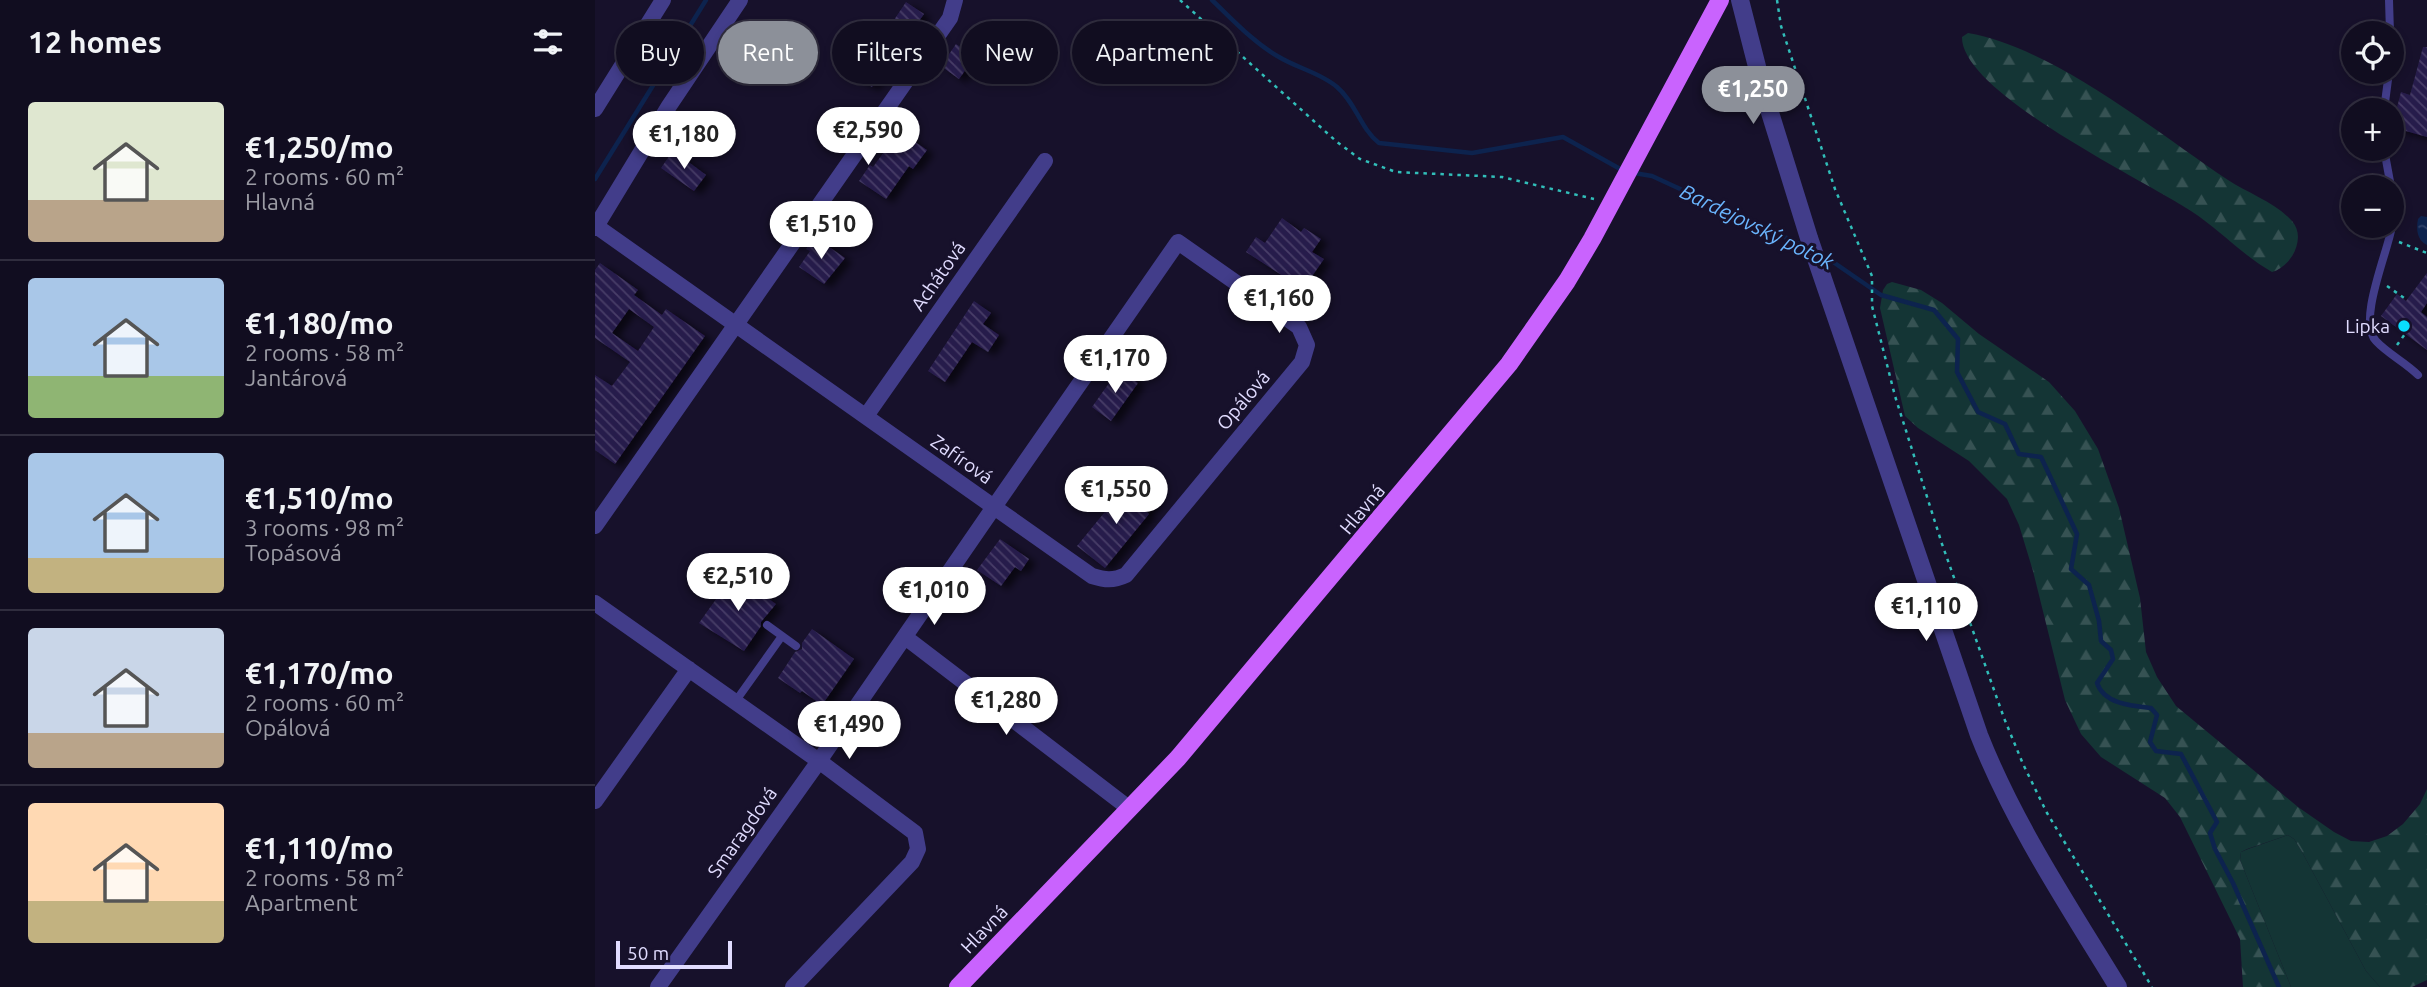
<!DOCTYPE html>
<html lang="en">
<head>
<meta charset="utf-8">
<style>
	:root { --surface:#110d20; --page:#1a1629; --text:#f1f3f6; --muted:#9c9ca5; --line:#302d3e; --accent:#8c9099 }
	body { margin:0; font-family:Ubuntu,sans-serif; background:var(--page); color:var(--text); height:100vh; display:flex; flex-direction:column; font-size:26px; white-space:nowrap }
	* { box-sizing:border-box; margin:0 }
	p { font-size:23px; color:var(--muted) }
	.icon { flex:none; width:38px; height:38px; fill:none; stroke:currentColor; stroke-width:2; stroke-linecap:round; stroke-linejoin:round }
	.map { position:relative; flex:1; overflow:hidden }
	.panel { display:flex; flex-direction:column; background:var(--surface); width:595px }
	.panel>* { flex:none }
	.top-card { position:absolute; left:21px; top:21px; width:665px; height:63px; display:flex; gap:14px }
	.controls { position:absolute; left:1746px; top:21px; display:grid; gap:14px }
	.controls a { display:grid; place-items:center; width:63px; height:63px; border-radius:50%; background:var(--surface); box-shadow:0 4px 10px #0003,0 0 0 2px var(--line); font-size:35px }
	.scale { position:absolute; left:21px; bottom:18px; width:116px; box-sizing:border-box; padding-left:7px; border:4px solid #e1dcff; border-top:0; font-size:19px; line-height:24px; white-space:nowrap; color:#e1dcff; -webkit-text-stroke:5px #17112b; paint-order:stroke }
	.price { position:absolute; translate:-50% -60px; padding:0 16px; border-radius:24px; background:#fff; color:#222; font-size:23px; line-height:46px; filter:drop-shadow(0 2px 4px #0008) }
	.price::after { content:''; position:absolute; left:50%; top:42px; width:21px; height:16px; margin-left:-10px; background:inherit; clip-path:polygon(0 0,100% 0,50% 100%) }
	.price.current { background:var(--accent); color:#fff }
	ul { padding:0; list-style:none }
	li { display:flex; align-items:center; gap:21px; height:175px; padding:0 28px }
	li+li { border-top:2px solid var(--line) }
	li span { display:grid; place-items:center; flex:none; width:196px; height:140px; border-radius:7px; color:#555 }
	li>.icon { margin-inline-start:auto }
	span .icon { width:84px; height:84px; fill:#fffc; stroke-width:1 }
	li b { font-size:30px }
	h2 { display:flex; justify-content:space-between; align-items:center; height:84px; padding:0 28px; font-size:30px }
	.tag { padding:0 24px; border-radius:32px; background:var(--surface); box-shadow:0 4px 10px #0003,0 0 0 2px var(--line); font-size:24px; line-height:63px }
	.tag.current { background:var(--accent); color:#fff }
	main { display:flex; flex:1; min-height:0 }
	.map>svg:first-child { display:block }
	.grass { fill:#143535 }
	.forest { fill:url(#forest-firs) }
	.water { fill:url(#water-ripples) }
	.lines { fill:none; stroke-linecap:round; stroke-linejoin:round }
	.stream { stroke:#0d234e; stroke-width:4.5 }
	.building { fill:url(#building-back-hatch); fill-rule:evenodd; filter:url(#shadow) }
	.path { stroke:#31beb9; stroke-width:2.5; stroke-dasharray:3.5 5; stroke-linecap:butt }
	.service { stroke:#423d8a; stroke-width:8 }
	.minor { stroke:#423d8a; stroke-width:16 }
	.tertiary { stroke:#423d8a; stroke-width:18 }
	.primary { stroke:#c963fe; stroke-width:18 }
	.poi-dot { fill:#09defe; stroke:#17112b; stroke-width:2.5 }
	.labels { text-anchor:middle; stroke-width:6; stroke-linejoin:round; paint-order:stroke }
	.street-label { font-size:19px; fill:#e1dcff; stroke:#17112b }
	.poi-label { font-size:19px; fill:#e1dcff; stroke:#17112b; text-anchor:end }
	.water-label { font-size:21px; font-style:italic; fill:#6ab5fe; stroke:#17112b }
</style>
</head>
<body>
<main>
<section class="panel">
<h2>12 homes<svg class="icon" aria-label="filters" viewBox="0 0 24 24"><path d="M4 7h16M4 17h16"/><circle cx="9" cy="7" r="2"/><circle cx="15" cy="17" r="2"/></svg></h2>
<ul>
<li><span style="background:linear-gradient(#dfe7d0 70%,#b9a48a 0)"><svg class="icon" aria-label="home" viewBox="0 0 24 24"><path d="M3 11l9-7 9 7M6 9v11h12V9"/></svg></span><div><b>€1,250/mo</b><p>2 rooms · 60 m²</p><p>Hlavná</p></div></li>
<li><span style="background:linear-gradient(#a9c7e8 70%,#8fb573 0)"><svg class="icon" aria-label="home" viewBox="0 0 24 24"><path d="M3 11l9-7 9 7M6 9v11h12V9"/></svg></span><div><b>€1,180/mo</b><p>2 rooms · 58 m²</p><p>Jantárová</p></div></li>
<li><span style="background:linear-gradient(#a9c7e8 75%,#c2b280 0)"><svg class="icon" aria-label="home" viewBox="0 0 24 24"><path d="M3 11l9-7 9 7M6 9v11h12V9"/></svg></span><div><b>€1,510/mo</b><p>3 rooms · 98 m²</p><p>Topásová</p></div></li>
<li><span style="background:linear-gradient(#c9d6e8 75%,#b9a48a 0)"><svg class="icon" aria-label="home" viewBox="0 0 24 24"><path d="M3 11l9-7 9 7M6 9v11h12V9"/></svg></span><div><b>€1,170/mo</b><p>2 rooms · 60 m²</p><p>Opálová</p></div></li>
<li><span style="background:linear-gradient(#ffd9b3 70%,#c2b280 0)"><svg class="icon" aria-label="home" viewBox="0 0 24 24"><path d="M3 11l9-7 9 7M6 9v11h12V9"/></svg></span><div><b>€1,110/mo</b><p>2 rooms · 58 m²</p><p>Apartment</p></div></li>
</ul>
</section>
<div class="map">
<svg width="1832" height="987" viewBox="0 0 1832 987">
	<defs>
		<pattern id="forest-firs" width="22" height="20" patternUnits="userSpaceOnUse" patternTransform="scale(1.75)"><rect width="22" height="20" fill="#143535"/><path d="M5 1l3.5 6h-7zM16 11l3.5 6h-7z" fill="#365253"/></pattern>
		<pattern id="water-ripples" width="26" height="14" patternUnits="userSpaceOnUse" patternTransform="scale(1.75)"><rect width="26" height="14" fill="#0d234e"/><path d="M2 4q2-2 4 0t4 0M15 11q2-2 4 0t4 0" fill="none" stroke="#304269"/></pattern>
		<pattern id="building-back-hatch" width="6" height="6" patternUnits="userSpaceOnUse" patternTransform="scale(1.75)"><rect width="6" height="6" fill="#281d4c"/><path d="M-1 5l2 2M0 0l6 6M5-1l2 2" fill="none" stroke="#473d67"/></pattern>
		<filter id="shadow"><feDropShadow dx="7" dy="4" stdDeviation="3.5" flood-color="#0009"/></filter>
	</defs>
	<rect width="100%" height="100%" fill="#17112b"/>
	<!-- grass -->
	<path class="grass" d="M 1693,835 L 1699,839 L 1706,850 L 1771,971 L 1785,987 L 1696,987 L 1645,860 L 1646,852 L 1653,849 Z"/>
	<!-- forest -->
	<path class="forest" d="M 1373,33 C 1459,48 1561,132 1633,180 C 1653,193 1681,203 1697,221 C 1712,238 1696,267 1677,272 C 1647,255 1624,229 1596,211 C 1551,181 1366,93 1367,37 Z
		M 1297,282 L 1326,290 L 1347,303 L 1384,334 L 1454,382 L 1480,411 L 1503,449 L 1524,508 L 1545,598 L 1551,652 L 1562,677 L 1581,706 L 1703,807 L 1739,832 L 1756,841 L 1774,842 L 1792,836 L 1808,824 L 1825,804 L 1832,789 L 1832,980 L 1817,987 L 1785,987 L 1771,971 L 1706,850 L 1699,839 L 1693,835 L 1652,849 L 1646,852 L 1645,860 L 1696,987 L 1648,987 L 1645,939 L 1585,817 L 1570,798 L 1506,757 L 1486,734 L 1470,700 L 1438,571 L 1424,525 L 1412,499 L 1374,461 L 1323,428 L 1310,416 L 1285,308 L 1288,290 L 1292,284 Z"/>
	<!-- water -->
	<path class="water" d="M 1826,216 L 1832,217 L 1832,245 C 1822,240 1821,230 1823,219 Z"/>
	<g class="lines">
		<!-- stream -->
		<path class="stream" d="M 617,0 C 638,20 659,43 684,57 C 702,68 726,73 742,87 C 761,103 765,128 784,143 L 877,153 L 968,137 L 1027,170
			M 1039,173 L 1057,176 L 1211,247
			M 0,179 L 111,0
			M 1225,253 L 1286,295 L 1339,310 L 1363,339 L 1362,372 L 1383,412 L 1410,424 L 1424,454 L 1446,457 L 1482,534 L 1476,569 L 1494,585 L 1504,621 L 1506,641 L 1516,650 L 1518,659 L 1502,683 C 1509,704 1537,706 1556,708 L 1562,715 L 1555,742 L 1561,751 L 1586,754 L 1622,822 L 1615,833 L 1620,849 L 1638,883 L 1684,987"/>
	</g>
	<!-- building -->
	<path class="building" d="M 311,2 L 329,14 L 310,41 L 293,29 Z
		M 361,44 L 377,55 L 371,64 L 374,65 L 364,79 L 346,66 Z
		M 1828,47 L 1832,47 L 1832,137 L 1797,127 L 1806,92 L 1815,95 Z
		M 256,50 L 288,71 L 277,87 L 246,66 Z
		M 304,131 L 332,150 L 318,169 L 314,166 L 291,199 L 264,181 L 275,165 L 278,167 Z
		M 77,152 L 86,158 L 87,157 L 111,175 L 99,191 L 66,168 Z
		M 687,218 L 706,232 L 709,228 L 726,239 L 717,252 L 729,259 L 708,289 L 651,252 L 661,237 L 670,243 Z
		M 220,237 L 250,258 L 229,284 L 204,267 L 215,251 L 211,249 Z
		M 5,263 L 43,290 L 39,295 L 67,315 L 71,309 L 110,336 L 20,464 L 0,450 L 0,375 L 17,386 L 35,362 L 0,338 L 0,270 ZM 34,309 L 59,327 L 43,351 L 17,333 Z
		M 1832,273 L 1832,303 L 1826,312 L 1832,317 L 1832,350 L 1786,316 L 1802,294 L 1811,301 Z
		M 379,301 L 396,313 L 388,324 L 404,335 L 393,352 L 377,342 L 350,382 L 333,371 Z
		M 524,369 L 543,383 L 516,421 L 497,407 Z
		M 531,486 L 546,498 L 550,492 L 560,500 L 551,511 L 554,514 L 510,568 L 482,546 Z
		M 405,539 L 434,559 L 426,571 L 420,567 L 406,586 L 382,570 Z
		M 139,574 L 181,604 L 166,622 L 166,626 L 149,651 L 104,623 Z
		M 217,629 L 259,659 L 227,705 L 207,691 L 205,693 L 183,678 L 200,652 L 207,649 L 207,643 Z"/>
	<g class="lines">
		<!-- path -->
		<path class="path" d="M 585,0 L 742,142 L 765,159 L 801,172 L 907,177 L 999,199
			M 1182,0 L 1186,26 L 1240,189 L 1277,276 L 1277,306 L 1300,396 L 1347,544 L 1409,718 L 1428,764 L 1452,813 L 1557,987
			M 1804,242 L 1832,253
			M 1792,286 L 1812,300
			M 1802,345 L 1810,334"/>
		<!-- service -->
		<path class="service" d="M 1794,0 L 1795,33
			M 1789,110 L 1794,72
			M 1789,149 L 1796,187
			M 1797,200 L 1797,220
			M 1797,226 C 1793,252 1762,321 1781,341 C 1793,354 1810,362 1823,375
			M 172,625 L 201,646
			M 140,702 L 187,636"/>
		<!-- minor -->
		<path class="minor" d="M 0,109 L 68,0
			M 0,228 L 74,106 L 145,0
			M 583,242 L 704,327 L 712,345 L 707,362 L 531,575 C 518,581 510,580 497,576 L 399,507 Z
			M 271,416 L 450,161
			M 0,526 L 355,18 L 360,0
			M 0,603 L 224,761 L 399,507 L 1,226
			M 310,637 L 535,809
			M 0,801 L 94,669
			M 63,987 L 224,761 L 320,833 L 323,849 L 317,862 L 198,987"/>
		<!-- tertiary -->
		<path class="tertiary" d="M 1145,0 L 1168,90 L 1214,238 L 1384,735 C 1419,824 1473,905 1523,987"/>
		<!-- primary -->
		<path class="primary" d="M 363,987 L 583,758 L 914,364 L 972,281 L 997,239 L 1125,0"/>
	</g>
	<!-- markers -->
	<circle class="poi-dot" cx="1809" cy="326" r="7"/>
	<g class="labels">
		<!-- street labels -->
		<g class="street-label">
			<text transform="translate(343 276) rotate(-55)" y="7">Achátová</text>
			<text transform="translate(648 400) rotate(-50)" y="7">Opálová</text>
			<text transform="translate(367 459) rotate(35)" y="7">Zafírová</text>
			<text transform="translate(767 509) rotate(-50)" y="7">Hlavná</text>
			<text transform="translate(147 832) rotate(-55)" y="7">Smaragdová</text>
			<text transform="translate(389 929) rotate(-46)" y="7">Hlavná</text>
		</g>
		<!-- poi labels -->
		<g class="poi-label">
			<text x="1795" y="333">Lipka</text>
		</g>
		<!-- water labels -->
		<g class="water-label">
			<text transform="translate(1162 227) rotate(26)" y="7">Bardejovský potok</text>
		</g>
	</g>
</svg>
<div class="controls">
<a><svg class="icon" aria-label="locate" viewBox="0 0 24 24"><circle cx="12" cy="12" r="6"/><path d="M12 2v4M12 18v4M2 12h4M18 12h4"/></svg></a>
<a>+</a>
<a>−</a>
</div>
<div class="scale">50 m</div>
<b class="price current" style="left:1158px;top:126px">€1,250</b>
<b class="price" style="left:273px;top:167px">€2,590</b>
<b class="price" style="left:89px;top:171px">€1,180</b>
<b class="price" style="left:226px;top:261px">€1,510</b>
<b class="price" style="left:684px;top:335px">€1,160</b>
<b class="price" style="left:520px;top:395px">€1,170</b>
<b class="price" style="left:521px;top:526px">€1,550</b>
<b class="price" style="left:143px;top:613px">€2,510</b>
<b class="price" style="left:339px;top:627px">€1,010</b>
<b class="price" style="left:1331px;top:643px">€1,110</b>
<b class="price" style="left:411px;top:737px">€1,280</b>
<b class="price" style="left:254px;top:761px">€1,490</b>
<div class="top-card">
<a class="tag">Buy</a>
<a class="tag current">Rent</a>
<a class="tag">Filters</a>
<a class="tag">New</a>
<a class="tag">Apartment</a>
</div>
</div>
</main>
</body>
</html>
